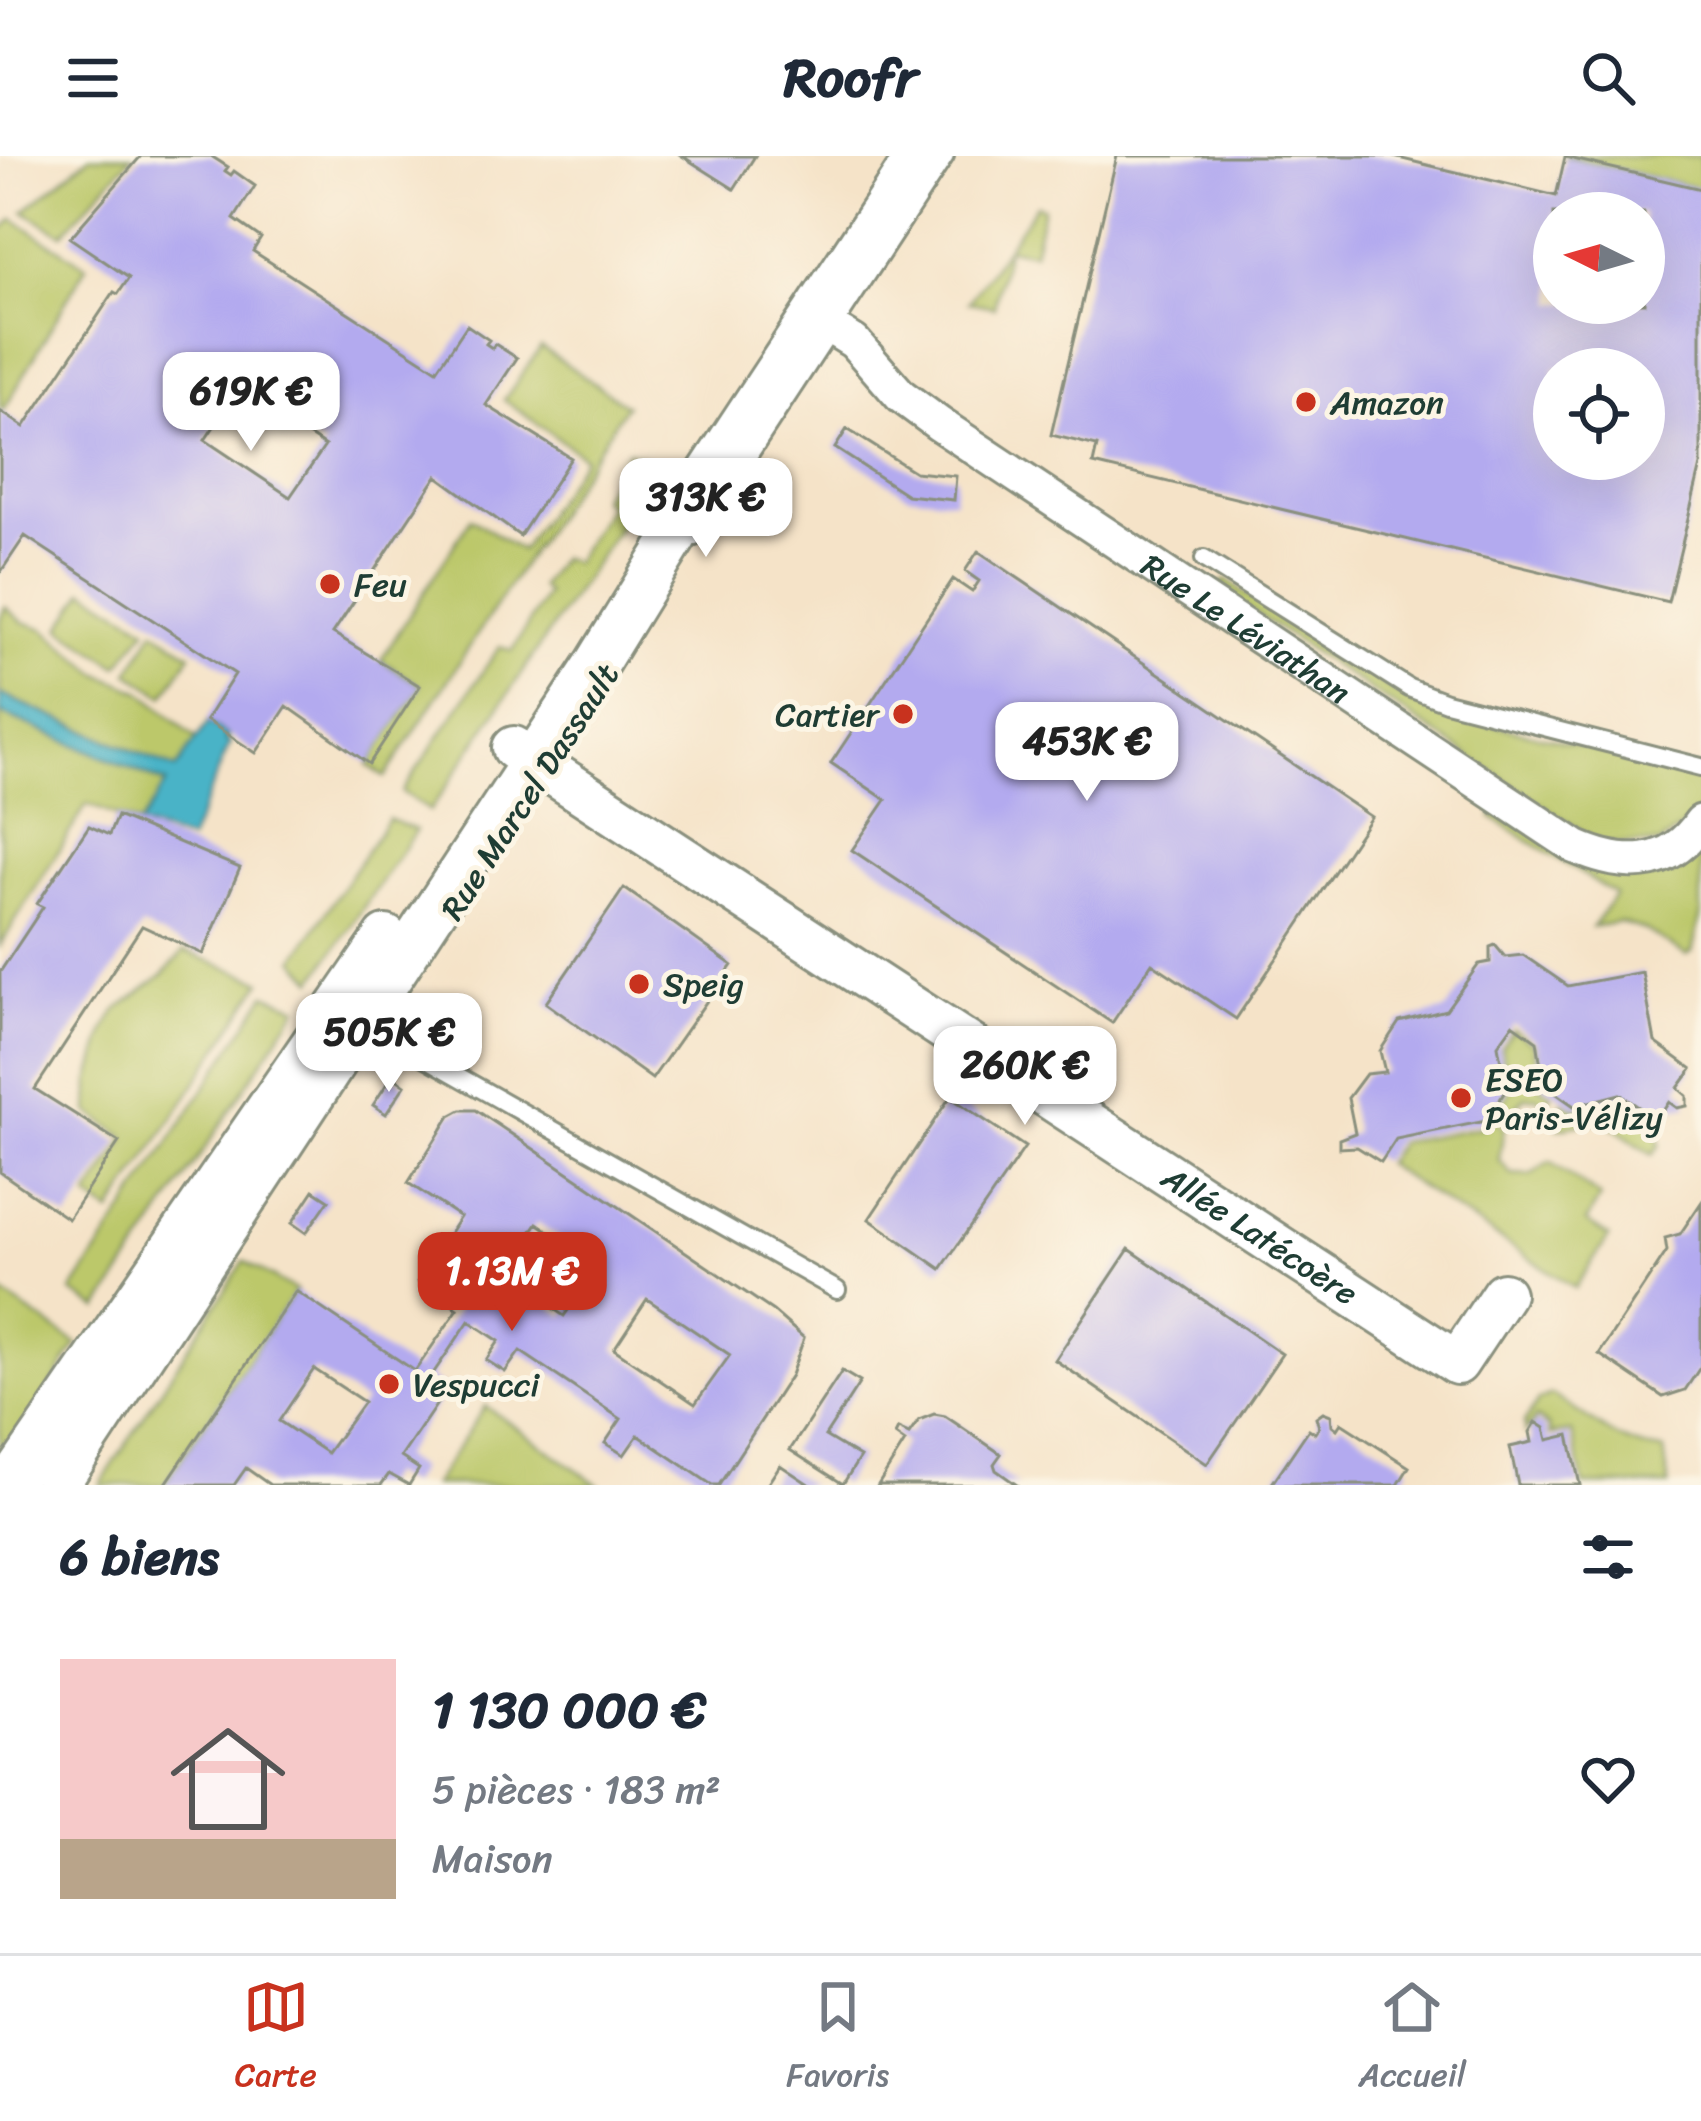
<!DOCTYPE html>
<html lang="fr">
<head>
<meta charset="utf-8">
<style>
	:root { --surface:#fff; --page:#f6f6f7; --text:#1f2937; --muted:#747a83; --line:#e0e1e3; --accent:#c8321e }
	body { margin:0; font-family:Sriracha,sans-serif; background:var(--page); color:var(--text); height:100vh; display:flex; flex-direction:column; font-size:45px; white-space:nowrap }
	* { box-sizing:border-box; margin:0 }
	p { font-size:39px; color:var(--muted) }
	.icon { flex:none; width:66px; height:66px; fill:none; stroke:currentColor; stroke-width:2; stroke-linecap:round; stroke-linejoin:round }
	.map { position:relative; height:1329px; overflow:hidden }
	.panel { display:flex; flex-direction:column; background:var(--surface); flex:1 }
	.panel>* { flex:none }
	.needle { width:78px; rotate:275deg }
	.controls { position:absolute; left:1533px; top:36px; display:grid; gap:24px }
	.controls a { display:grid; place-items:center; width:132px; height:132px; border-radius:50%; background:var(--surface); box-shadow:0 12px 48px #0002; font-size:60px }
	.price { position:absolute; translate:-50% -102px; padding:0 27px; border-radius:24px; background:#fff; color:#222; font-size:39px; line-height:78px; filter:drop-shadow(0 3px 6px #0008) }
	.price::after { content:''; position:absolute; left:50%; top:72px; width:36px; height:27px; margin-left:-18px; background:inherit; clip-path:polygon(0 0,100% 0,50% 100%) }
	.price.current { background:var(--accent); color:#fff }
	ul { padding:0; list-style:none }
	li { display:flex; align-items:center; gap:36px; height:300px; padding:0 60px }
	li+li { border-top:3px solid var(--line) }
	li span { display:grid; place-items:center; flex:none; width:336px; height:240px; border-radius:0px; color:#555 }
	li>.icon { margin-inline-start:auto }
	span .icon { width:144px; height:144px; fill:#fffc; stroke-width:1 }
	li b { font-size:51px }
	h2 { display:flex; justify-content:space-between; align-items:center; height:144px; padding:0 60px; font-size:51px }
	header { display:flex; justify-content:space-between; align-items:center; height:156px; padding:0 60px; background:var(--surface); font-size:54px; font-weight:800 }
	.menu { display:flex; justify-content:space-around; align-items:center; height:168px; border-top:3px solid var(--line); background:var(--surface); font-size:33px; color:var(--muted) }
	.menu a { display:grid; justify-items:center; gap:6px }
	.menu .current { color:var(--accent) }
	.map>svg:first-child { display:block }
	.green { fill:#bcc86a; stroke:#6e824f; stroke-width:3 }
	.water { fill:#49b3c7; stroke:#34787e; stroke-width:3 }
	.building { fill:#b3aaef; fill-rule:evenodd }
	.lines { fill:none; stroke-linecap:round; stroke-linejoin:round }
	.service-casing { stroke:#8a907e; stroke-width:22 }
	.minor-casing { stroke:#8a907e; stroke-width:39 }
	.tertiary-casing { stroke:#8a907e; stroke-width:48 }
	.service { stroke:#fff; stroke-width:16 }
	.minor { stroke:#fff; stroke-width:33 }
	.tertiary { stroke:#fff; stroke-width:42 }
	.poi-dot { fill:#c8321e; stroke:#fcf5e5; stroke-width:4.5 }
	.labels { text-anchor:middle; stroke-width:10; stroke-linejoin:round; paint-order:stroke }
	.poi-label { font-size:33px; fill:#1f3d34; stroke:#fcf5e5; text-anchor:start }
	.street-label { font-size:33px; fill:#1f3d34; stroke:#fcf5e5 }
</style>
</head>
<body>
<header><svg class="icon" aria-label="menu" viewBox="0 0 24 24"><path d="M4 6h16M4 12h16M4 18h16"/></svg>Roofr<svg class="icon" aria-label="search" viewBox="0 0 24 24"><circle cx="10" cy="10" r="6"/><path d="M15 15l6 6"/></svg></header>
<div class="map">
<svg width="1701" height="1329" viewBox="0 0 1701 1329">
	<rect width="100%" height="100%" fill="#fcf5e5"/>
	<filter id="ink" filterUnits="userSpaceOnUse"><feTurbulence type="fractalNoise" baseFrequency=".00833" numOctaves="2"/><feDisplacementMap in="SourceGraphic" scale="24" xChannelSelector="R" yChannelSelector="G"/><feConvolveMatrix kernelMatrix="1 2 1 2 8 2 1 2 1" color-interpolation-filters="sRGB"/></filter>
	<filter id="wash" filterUnits="userSpaceOnUse"><feTurbulence type="fractalNoise" baseFrequency=".004" numOctaves="4" result="noise"/><feDisplacementMap in="SourceGraphic" scale="48" xChannelSelector="R" yChannelSelector="G"/><feGaussianBlur stdDeviation="2.7" result="paint"/><feColorMatrix in="noise" values="0 0 0 0 0 0 0 0 0 0 0 0 0 0 0 0 0 1.4 0 .05"/><feComposite in="paint" operator="in"/></filter>
	<g filter="url(#wash)">
		<rect width="100%" height="100%" fill="#f5e3c8"/>
		<!-- green -->
		<path class="green" d="M 90,0 L 132,0 L 62,78 L 24,55 Z
			M 1701,0 L 1701,33 L 1565,1 L 1566,0 Z
			M 1036,49 L 1043,52 L 1033,97 L 1007,92 L 994,151 L 969,146 Z
			M 13,63 L 86,110 L 4,254 L 0,252 L 0,76 Z
			M 541,191 L 626,249 L 385,621 L 368,609 L 420,530 L 381,504 L 471,362 L 521,395 L 584,301 L 504,244 Z
			M 628,295 L 660,309 L 430,655 L 402,636 L 500,490 L 512,495 L 547,437 L 540,431 L 561,401 L 573,407 L 609,349 L 601,342 Z
			M 1226,424 L 1407,544 L 1428,553 L 1701,619 L 1701,658 L 1659,688 L 1601,688 L 1216,431 Z
			M 85,434 L 147,472 L 118,510 L 61,472 Z
			M 5,451 L 23,466 L 45,473 L 97,517 L 142,536 L 197,583 L 177,613 L 0,538 L 0,464 Z
			M 154,474 L 191,498 L 164,540 L 129,517 Z
			M 0,557 L 167,628 L 140,669 L 87,648 L 0,790 Z
			M 1497,654 C 1554,685 1648,764 1701,689 L 1701,757 L 1692,796 L 1686,799 L 1645,774 L 1619,766 L 1592,771 L 1615,739 L 1492,661 Z
			M 388,663 L 416,674 L 314,824 L 295,803 Z
			M 184,795 L 262,825 L 111,1057 L 88,1042 L 126,982 L 89,956 L 90,926 L 105,874 L 117,854 L 164,818 Z
			M 266,838 L 298,851 L 99,1153 L 72,1136 Z
			M 1513,874 L 1534,888 L 1541,931 L 1552,939 L 1546,947 L 1536,941 L 1525,941 L 1513,954 L 1503,947 L 1510,933 L 1501,891 Z
			M 1619,942 L 1655,967 L 1660,989 L 1652,999 L 1603,964 L 1558,972 L 1562,946 L 1575,953 Z
			M 1493,963 L 1504,971 L 1499,1004 L 1511,1018 L 1530,1019 L 1550,1006 L 1600,1041 L 1586,1066 L 1609,1081 L 1575,1132 L 1385,1008 L 1398,986 L 1487,970 Z
			M 244,1105 L 296,1135 L 165,1329 L 100,1329 Z
			M 0,1136 L 77,1188 L 0,1314 Z
			M 1552,1239 C 1589,1261 1618,1292 1664,1294 L 1669,1329 L 1584,1329 L 1572,1276 L 1550,1279 L 1549,1271 L 1536,1262 L 1525,1277 L 1524,1267 L 1539,1244 Z
			M 485,1250 L 599,1329 L 433,1329 Z"/>
		<!-- water -->
		<path class="water" d="M 0,538 L 176,613 L 208,566 L 228,580 L 225,584 L 230,587 L 189,685 L 140,669 L 166,627 L 0,557 Z"/>
		<g id="blocks">
			<!-- building -->
			<path class="building" d="M 141,0 L 211,0 L 228,11 L 225,15 L 231,19 L 234,15 L 255,30 L 234,63 L 261,82 L 253,95 L 437,214 L 467,169 L 489,184 L 486,188 L 492,192 L 495,188 L 517,202 L 486,249 L 571,302 L 520,380 L 437,320 L 333,477 L 420,530 L 369,608 L 287,550 L 256,597 L 206,564 L 235,518 L 25,380 L 0,417 L 0,255 L 24,271 L 114,136 L 118,138 L 129,122 L 70,82 ZM 239,233 L 325,290 L 290,341 L 205,284 Z
				M 682,0 L 755,0 L 734,33 Z
				M 1117,0 L 1390,0 L 1556,40 L 1565,1 L 1701,33 L 1701,309 L 1668,446 L 1093,308 L 1097,290 L 1051,279 ZM 1554,57 L 1644,57 L 1644,147 L 1554,147 ZM 1554,213 L 1644,213 L 1644,303 L 1554,303 Z
				M 847,273 L 915,316 L 956,320 L 954,344 L 907,339 L 835,292 Z
				M 978,395 L 1371,661 L 1236,863 L 1152,807 L 1112,867 L 852,694 L 886,644 L 831,607 L 953,423 L 972,436 L 979,425 L 965,415 Z
				M 117,660 L 240,712 L 203,798 L 142,770 L 35,933 L 119,986 L 68,1063 L 0,1016 L 0,816 L 43,751 L 37,748 L 89,670 L 109,679 Z
				M 624,732 L 732,809 L 652,923 L 546,847 Z
				M 1495,789 L 1505,801 L 1523,799 L 1568,830 L 1642,816 L 1655,886 L 1692,913 L 1678,932 L 1687,940 L 1687,950 L 1677,952 L 1669,946 L 1657,964 L 1620,938 L 1574,950 L 1544,929 L 1537,885 L 1513,868 L 1498,889 L 1506,934 L 1486,965 L 1396,983 L 1381,1006 L 1357,991 L 1339,992 L 1339,983 L 1355,977 L 1348,942 L 1366,918 L 1385,916 L 1380,895 L 1399,866 L 1446,854 L 1479,808 L 1490,806 L 1490,791 Z
				M 392,920 L 405,929 L 386,958 L 373,949 Z
				M 950,941 L 1025,991 L 941,1113 L 869,1063 Z
				M 461,954 L 476,954 L 773,1155 L 804,1182 L 791,1219 L 719,1329 L 712,1329 L 638,1279 L 624,1299 L 605,1287 L 621,1263 L 520,1195 L 505,1216 L 486,1204 L 499,1185 L 469,1165 L 430,1222 L 447,1233 L 401,1301 L 419,1313 L 409,1329 L 389,1318 L 381,1329 L 270,1329 L 246,1312 L 234,1329 L 165,1329 L 296,1135 L 415,1215 L 458,1153 L 418,1126 L 460,1061 L 408,1027 L 450,960 ZM 537,1067 L 599,1109 L 564,1160 L 503,1118 ZM 647,1143 L 730,1199 L 695,1248 L 614,1193 ZM 314,1213 L 364,1246 L 327,1297 L 279,1265 Z
				M 314,1034 L 329,1044 L 306,1077 L 292,1067 Z
				M 1701,1047 L 1701,1210 L 1685,1234 L 1663,1241 L 1599,1198 L 1667,1095 L 1665,1082 L 1680,1078 Z
				M 1129,1093 L 1282,1198 L 1207,1308 L 1055,1204 Z
				M 842,1215 L 860,1226 L 825,1280 L 860,1301 L 843,1328 L 790,1294 Z
				M 1323,1256 L 1331,1259 L 1332,1269 L 1337,1273 L 1341,1267 L 1409,1311 L 1398,1329 L 1271,1329 L 1309,1273 L 1315,1277 L 1319,1271 L 1316,1261 Z
				M 934,1258 L 945,1260 L 1001,1298 L 994,1308 L 996,1314 L 1017,1329 L 878,1329 L 905,1286 L 895,1279 L 898,1273 L 909,1278 L 919,1264 Z
				M 1536,1266 L 1545,1272 L 1548,1284 L 1569,1279 L 1580,1329 L 1518,1329 L 1510,1291 L 1532,1286 L 1530,1276 Z
				M 780,1309 L 810,1329 L 767,1329 Z"/>
		</g>
	</g>
	<g filter="url(#ink)">
		<use href="#blocks" fill-opacity="0" stroke="#8a907e" stroke-width="3"/>
		<g class="lines">
			<!-- service casing -->
			<g class="service-casing">
				<path id="service" d="M 695,381 L 945,0
					M 1204,403 L 1409,532 L 1446,546 L 1701,611
					M 373,872 L 837,1134"/>
			</g>
			<!-- minor casing -->
			<g class="minor-casing">
				<g id="minor">
					<path id="s1" d="M 812,160 L 854,186 L 901,240 L 939,268 L 1576,691 C 1624,712 1669,713 1701,666"/>
				</g>
			</g>
			<!-- tertiary casing -->
			<g class="tertiary-casing">
				<g id="tertiary">
					<path id="s2" d="M 514,592 L 1457,1207 L 1503,1138"/>
					<path d="M 9,1329 L 386,781"/>
					<path d="M 57,1329 L 596,509 L 676,379 L 695,338 L 918,0"/>
				</g>
			</g>
			<!-- service -->
			<use href="#service" class="service"/>
			<!-- minor -->
			<use href="#minor" class="minor"/>
			<!-- tertiary -->
			<use href="#tertiary" class="tertiary"/>
		</g>
	</g>
	<!-- markers -->
	<g class="poi-dot">
		<circle cx="1306" cy="246" r="12"/>
		<circle cx="330" cy="428" r="12"/>
		<circle cx="903" cy="558" r="12"/>
		<circle cx="639" cy="828" r="12"/>
		<circle cx="1461" cy="942" r="12"/>
		<circle cx="389" cy="1228" r="12"/>
	</g>
	<g class="labels">
		<!-- poi labels -->
		<g class="poi-label">
			<text x="1330" y="258">Amazon</text>
			<text x="354" y="440">Feu</text>
			<text x="879" y="570" text-anchor="end">Cartier</text>
			<text x="663" y="840">Speig</text>
			<text x="1485" y="935">ESEO<tspan x="1485" dy="38">Paris-Vélizy</tspan></text>
			<text x="413" y="1240">Vespucci</text>
		</g>
		<!-- street labels -->
		<g class="street-label">
			<text dy="12" stroke="none"><textPath href="#s1" startOffset="537">Rue Le Léviathan</textPath></text>
			<text transform="translate(529 635) rotate(-57)" y="12">Rue Marcel Dassault</text>
			<text dy="12" stroke="none"><textPath href="#s2" startOffset="891">Allée Latécoère</textPath></text>
		</g>
	</g>
</svg>
<div class="controls">
<a><svg class="needle" viewBox="-14 -14 28 28"><path d="M0-13l5 13h-10z" fill="#e53935"/><path d="M0 13l5-13h-10z" fill="#747a83"/></svg></a>
<a><svg class="icon" aria-label="locate" viewBox="0 0 24 24"><circle cx="12" cy="12" r="6"/><path d="M12 2v4M12 18v4M2 12h4M18 12h4"/></svg></a>
</div>
<b class="price" style="left:251px;top:298px">619K €</b>
<b class="price" style="left:706px;top:404px">313K €</b>
<b class="price" style="left:1087px;top:648px">453K €</b>
<b class="price" style="left:389px;top:939px">505K €</b>
<b class="price" style="left:1025px;top:972px">260K €</b>
<b class="price current" style="left:512px;top:1178px">1.13M €</b>
</div>
<section class="panel">
<h2>6 biens<svg class="icon" aria-label="filters" viewBox="0 0 24 24"><path d="M4 7h16M4 17h16"/><circle cx="9" cy="7" r="2"/><circle cx="15" cy="17" r="2"/></svg></h2>
<ul>
<li><span style="background:linear-gradient(#f6c9c9 75%,#b9a48a 0)"><svg class="icon" aria-label="home" viewBox="0 0 24 24"><path d="M3 11l9-7 9 7M6 9v11h12V9"/></svg></span><div><b>1 130 000 €</b><p>5 pièces · 183 m²</p><p>Maison</p></div><svg class="icon" aria-label="heart" viewBox="0 0 24 24"><path d="M12 20l-8-8c-3-5 5-10 8-4 3-6 11-1 8 4z"/></svg></li>
</ul>
</section>
<nav class="menu">
<a class="current"><svg class="icon" aria-label="map" viewBox="0 0 24 24"><path d="M3 6l6-2 6 2 6-2v14l-6 2-6-2-6 2zM9 4v14M15 6v14"/></svg>Carte</a>
<a><svg class="icon" aria-label="saved" viewBox="0 0 24 24"><path d="M7 4h10v16l-5-4-5 4z"/></svg>Favoris</a>
<a><svg class="icon" aria-label="home" viewBox="0 0 24 24"><path d="M3 11l9-7 9 7M6 9v11h12V9"/></svg>Accueil</a>
</nav>
</body>
</html>
